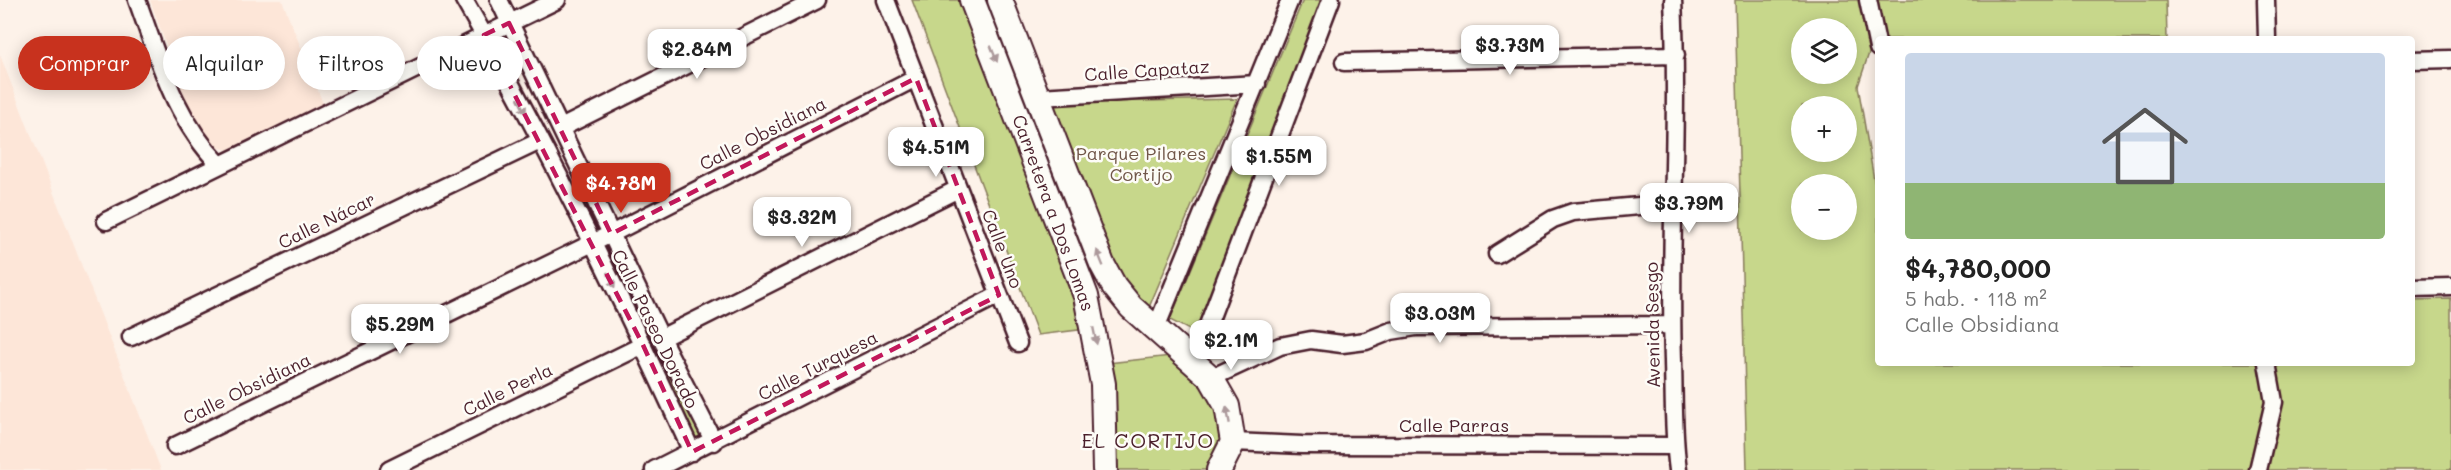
<!DOCTYPE html>
<html lang="es">
<head>
<meta charset="utf-8">
<style>
	:root { --surface:#fff; --page:#f2f2f2; --text:#222; --muted:#767676; --line:#e0e0e0; --accent:#c8321e }
	body { margin:0; font-family:Mali,sans-serif; background:var(--page); color:var(--text); height:100vh; display:flex; flex-direction:column; font-size:22px; white-space:nowrap }
	* { box-sizing:border-box; margin:0 }
	p { font-size:20px; color:var(--muted) }
	.icon { flex:none; width:33px; height:33px; fill:none; stroke:currentColor; stroke-width:2; stroke-linecap:round; stroke-linejoin:round }
	.map { position:relative; flex:1; overflow:hidden }
	.side { position:absolute; left:1875px; top:36px; width:540px; height:330px; display:flex; flex-direction:column; background:var(--surface); border-radius:6px; box-shadow:0 3px 15px #0003 }
	.side>* { flex:none }
	.hud { position:absolute; left:18px; top:36px; width:570px; height:54px; display:flex; gap:12px }
	.tools { position:absolute; left:1791px; top:18px; display:grid; gap:12px }
	.tools a { display:grid; place-items:center; width:66px; height:66px; border-radius:50%; background:var(--surface); box-shadow:0 3px 15px #0003; font-size:30px }
	.price { position:absolute; translate:-50% -51px; padding:0 14px; border-radius:12px; background:#fff; color:#222; font-size:20px; line-height:39px; filter:drop-shadow(0 2px 3px #0008) }
	.price::after { content:''; position:absolute; left:50%; top:36px; width:18px; height:14px; margin-left:-9px; background:inherit; clip-path:polygon(0 0,100% 0,50% 100%) }
	.price.current { background:var(--accent); color:#fff }
	ul { padding:0; list-style:none }
	li { display:grid; align-content:center; gap:12px; height:318px; padding:0 30px }
	li+li { border-top:2px solid var(--line) }
	li span { display:grid; place-items:center; height:186px; border-radius:6px; color:#555 }
	li>.icon { margin-inline-start:auto }
	span .icon { width:108px; height:108px; fill:#fffc; stroke-width:1 }
	li b { font-size:26px }
	.chip { padding:0 21px; border-radius:27px; background:var(--surface); box-shadow:0 3px 15px #0003; font-size:21px; line-height:54px }
	.chip.current { background:var(--accent); color:#fff }
	.map>svg:first-child { display:block }
	.built { fill:#fde6d8 }
	.green { fill:#c7d78b; stroke:#887b5b; stroke-width:1.5; fill-rule:evenodd }
	.lines { fill:none; stroke-linecap:round; stroke-linejoin:round }
	.minor-casing { stroke:#4a1f2b; stroke-width:21 }
	.secondary-casing { stroke:#4a1f2b; stroke-width:28 }
	.minor { stroke:#fdfcf7; stroke-width:16 }
	.secondary { stroke:#fdfcf7; stroke-width:24 }
	.oneway { fill:#ac999b }
	.marked { fill:none; stroke:#c2185b; stroke-width:4.5; stroke-dasharray:12 8; stroke-linejoin:round }
	.labels { text-anchor:middle; stroke-width:5; stroke-linejoin:round; paint-order:stroke }
	.street-label { font-size:18px; fill:#4a1f2b; stroke:#fdfcf7 }
	.park-label { font-size:18px; fill:#705648; stroke:#fdfcf7 }
	.neighbourhood-label { font-size:20px; letter-spacing:1.5px; fill:#4a1f2b; stroke:#fdfcf7 }
</style>
</head>
<body>
<div class="map">
<svg width="2451" height="470" viewBox="0 0 2451 470">
	<rect width="100%" height="100%" fill="#fdf2e9"/>
	<filter id="ink" filterUnits="userSpaceOnUse"><feTurbulence type="fractalNoise" baseFrequency=".0167" numOctaves="2"/><feDisplacementMap in="SourceGraphic" scale="12" xChannelSelector="R" yChannelSelector="G"/><feConvolveMatrix kernelMatrix="1 2 1 2 8 2 1 2 1" color-interpolation-filters="sRGB"/></filter>
	<g filter="url(#ink)">
		<!-- built -->
		<path class="built" d="M 150,0 L 282,0 L 324,106 L 232,151 L 216,147 L 204,137 L 188,106 Z
			M 0,55 L 161,470 L 0,470 Z"/>
		<!-- green -->
		<path class="green" d="M 912,0 L 966,0 L 1086,329 L 1038,335 Z
			M 1303,0 L 1325,0 L 1195,333 L 1170,320 Z
			M 1735,0 L 2166,0 L 2167,39 L 1878,39 L 1872,44 L 1858,86 L 1878,203 L 1878,363 L 2412,363 L 2412,300 L 2451,299 L 2451,470 L 1747,470 ZM 1802,28 L 1846,28 L 1846,74 L 1802,74 ZM 1802,106 L 1846,106 L 1846,152 L 1802,152 ZM 1802,184 L 1846,184 L 1846,230 L 1802,230 Z
			M 1237,99 L 1147,312 L 1113,270 L 1051,103 Z
			M 610,239 L 705,438 L 696,445 L 600,246 Z
			M 1171,356 L 1215,386 L 1227,434 L 1206,470 L 1112,470 L 1108,363 Z"/>
		<g class="lines">
			<!-- minor casing -->
			<g class="minor-casing">
				<path id="minor" d="M 137,0 C 159,60 174,118 220,165
					M 464,0 C 548,146 622,299 692,452
					M 499,0 L 661,338 L 714,442
					M 886,0 L 1018,343
					M 1673,0 C 1679,120 1669,240 1673,361 C 1674,397 1673,434 1678,470
					M 1868,0 L 1878,48
					M 2266,0 L 2267,39
					M 2412,60 L 2451,59
					M 1344,62 L 1676,55
					M 1039,97 L 1257,84
					M 561,128 L 817,0
					M 106,221 L 557,0
					M 1497,254 L 1553,219 L 1573,212 L 1672,203
					M 2412,288 L 2451,287
					M 1156,328 L 1290,0
					M 131,337 L 540,141
					M 661,338 L 958,189
					M 1194,362 L 1331,0
					M 1211,378 L 1280,346 L 1311,340 L 1342,344 L 1366,341 L 1391,331 L 1416,327 L 1672,325
					M 1233,442 L 1302,445 L 1675,446
					M 175,446 L 611,234 L 916,78
					M 389,470 L 643,345
					M 654,470 L 999,295
					M 2258,470 L 2274,402 L 2267,363"/>
			</g>
			<!-- secondary casing -->
			<g class="secondary-casing">
				<path id="secondary" d="M 972,0 L 1086,296 L 1103,384 L 1105,470
					M 1000,0 L 1102,264 L 1114,286 L 1131,307 L 1211,378 L 1227,406 L 1233,442 L 1219,470"/>
			</g>
			<!-- minor -->
			<use href="#minor" class="minor"/>
			<!-- secondary -->
			<use href="#secondary" class="secondary"/>
		</g>
		<!-- one-way arrows -->
		<defs><path id="oneway-solid" d="M-6-.8H1V-3.2L6.5 0L1 3.2V.8H-6Z" transform="scale(1.5)"/></defs>
		<g class="oneway">
			<use href="#oneway-solid" transform="translate(994 54) rotate(68)"/>
			<use href="#oneway-solid" transform="translate(522 106) rotate(63)"/>
			<use href="#oneway-solid" transform="translate(1100 258) rotate(-112)"/>
			<use href="#oneway-solid" transform="translate(611 280) rotate(63)"/>
			<use href="#oneway-solid" transform="translate(1095 336) rotate(78)"/>
			<use href="#oneway-solid" transform="translate(1228 415) rotate(-101)"/>
		</g>
	</g>
	<!-- marked area -->
	<path class="marked" d="M 509,23 L 611,234 L 916,78 L 999,295 L 692,452 L 643,345 L 484,35 Z"/>
	<g class="labels">
		<!-- street labels -->
		<g class="street-label">
			<text transform="translate(1147 71) rotate(-4)" y="6">Calle Capataz</text>
			<text transform="translate(763 134) rotate(-27)" y="6">Calle Obsidiana</text>
			<text transform="translate(1053 213) rotate(70)" y="6">Carretera a Dos Lomas</text>
			<text transform="translate(327 221) rotate(-26)" y="6">Calle Nácar</text>
			<text transform="translate(1002 249) rotate(69)" y="6">Calle Uno</text>
			<text transform="translate(1653 325) rotate(-91)" y="6">Avenida Sesgo</text>
			<text transform="translate(655 329) rotate(64)" y="6">Calle Paseo Dorado</text>
			<text transform="translate(818 366) rotate(-27)" y="6">Calle Turquesa</text>
			<text transform="translate(247 389) rotate(-26)" y="6">Calle Obsidiana</text>
			<text transform="translate(508 390) rotate(-26)" y="6">Calle Perla</text>
			<text x="1454" y="432">Calle Parras</text>
		</g>
		<!-- park labels -->
		<g class="park-label">
			<text x="1141" y="160">Parque Pilares<tspan x="1141" dy="21">Cortijo</tspan></text>
		</g>
		<!-- neighbourhood labels -->
		<g class="neighbourhood-label">
			<text x="1148" y="448">EL CORTIJO</text>
		</g>
	</g>
</svg>
<div class="tools">
<a><svg class="icon" aria-label="layers" viewBox="0 0 24 24"><path d="M12 4l9 5-9 5-9-5zM3 14l9 5 9-5"/></svg></a>
<a>+</a>
<a>−</a>
</div>
<b class="price" style="left:1510px;top:76px">$3.73M</b>
<b class="price" style="left:697px;top:80px">$2.84M</b>
<b class="price" style="left:936px;top:178px">$4.51M</b>
<b class="price" style="left:1279px;top:187px">$1.55M</b>
<b class="price current" style="left:621px;top:214px">$4.78M</b>
<b class="price" style="left:1689px;top:234px">$3.79M</b>
<b class="price" style="left:802px;top:248px">$3.32M</b>
<b class="price" style="left:1440px;top:344px">$3.03M</b>
<b class="price" style="left:400px;top:355px">$5.29M</b>
<b class="price" style="left:1231px;top:371px">$2.1M</b>
<div class="hud">
<a class="chip current">Comprar</a>
<a class="chip">Alquilar</a>
<a class="chip">Filtros</a>
<a class="chip">Nuevo</a>
</div>
<section class="side">
<ul>
<li><span style="background:linear-gradient(#c9d6e8 70%,#8fb573 0)"><svg class="icon" aria-label="home" viewBox="0 0 24 24"><path d="M3 11l9-7 9 7M6 9v11h12V9"/></svg></span><div><b>$4,780,000</b><p>5 hab. · 118 m²</p><p>Calle Obsidiana</p></div></li>
</ul>
</section>
</div>
</body>
</html>
